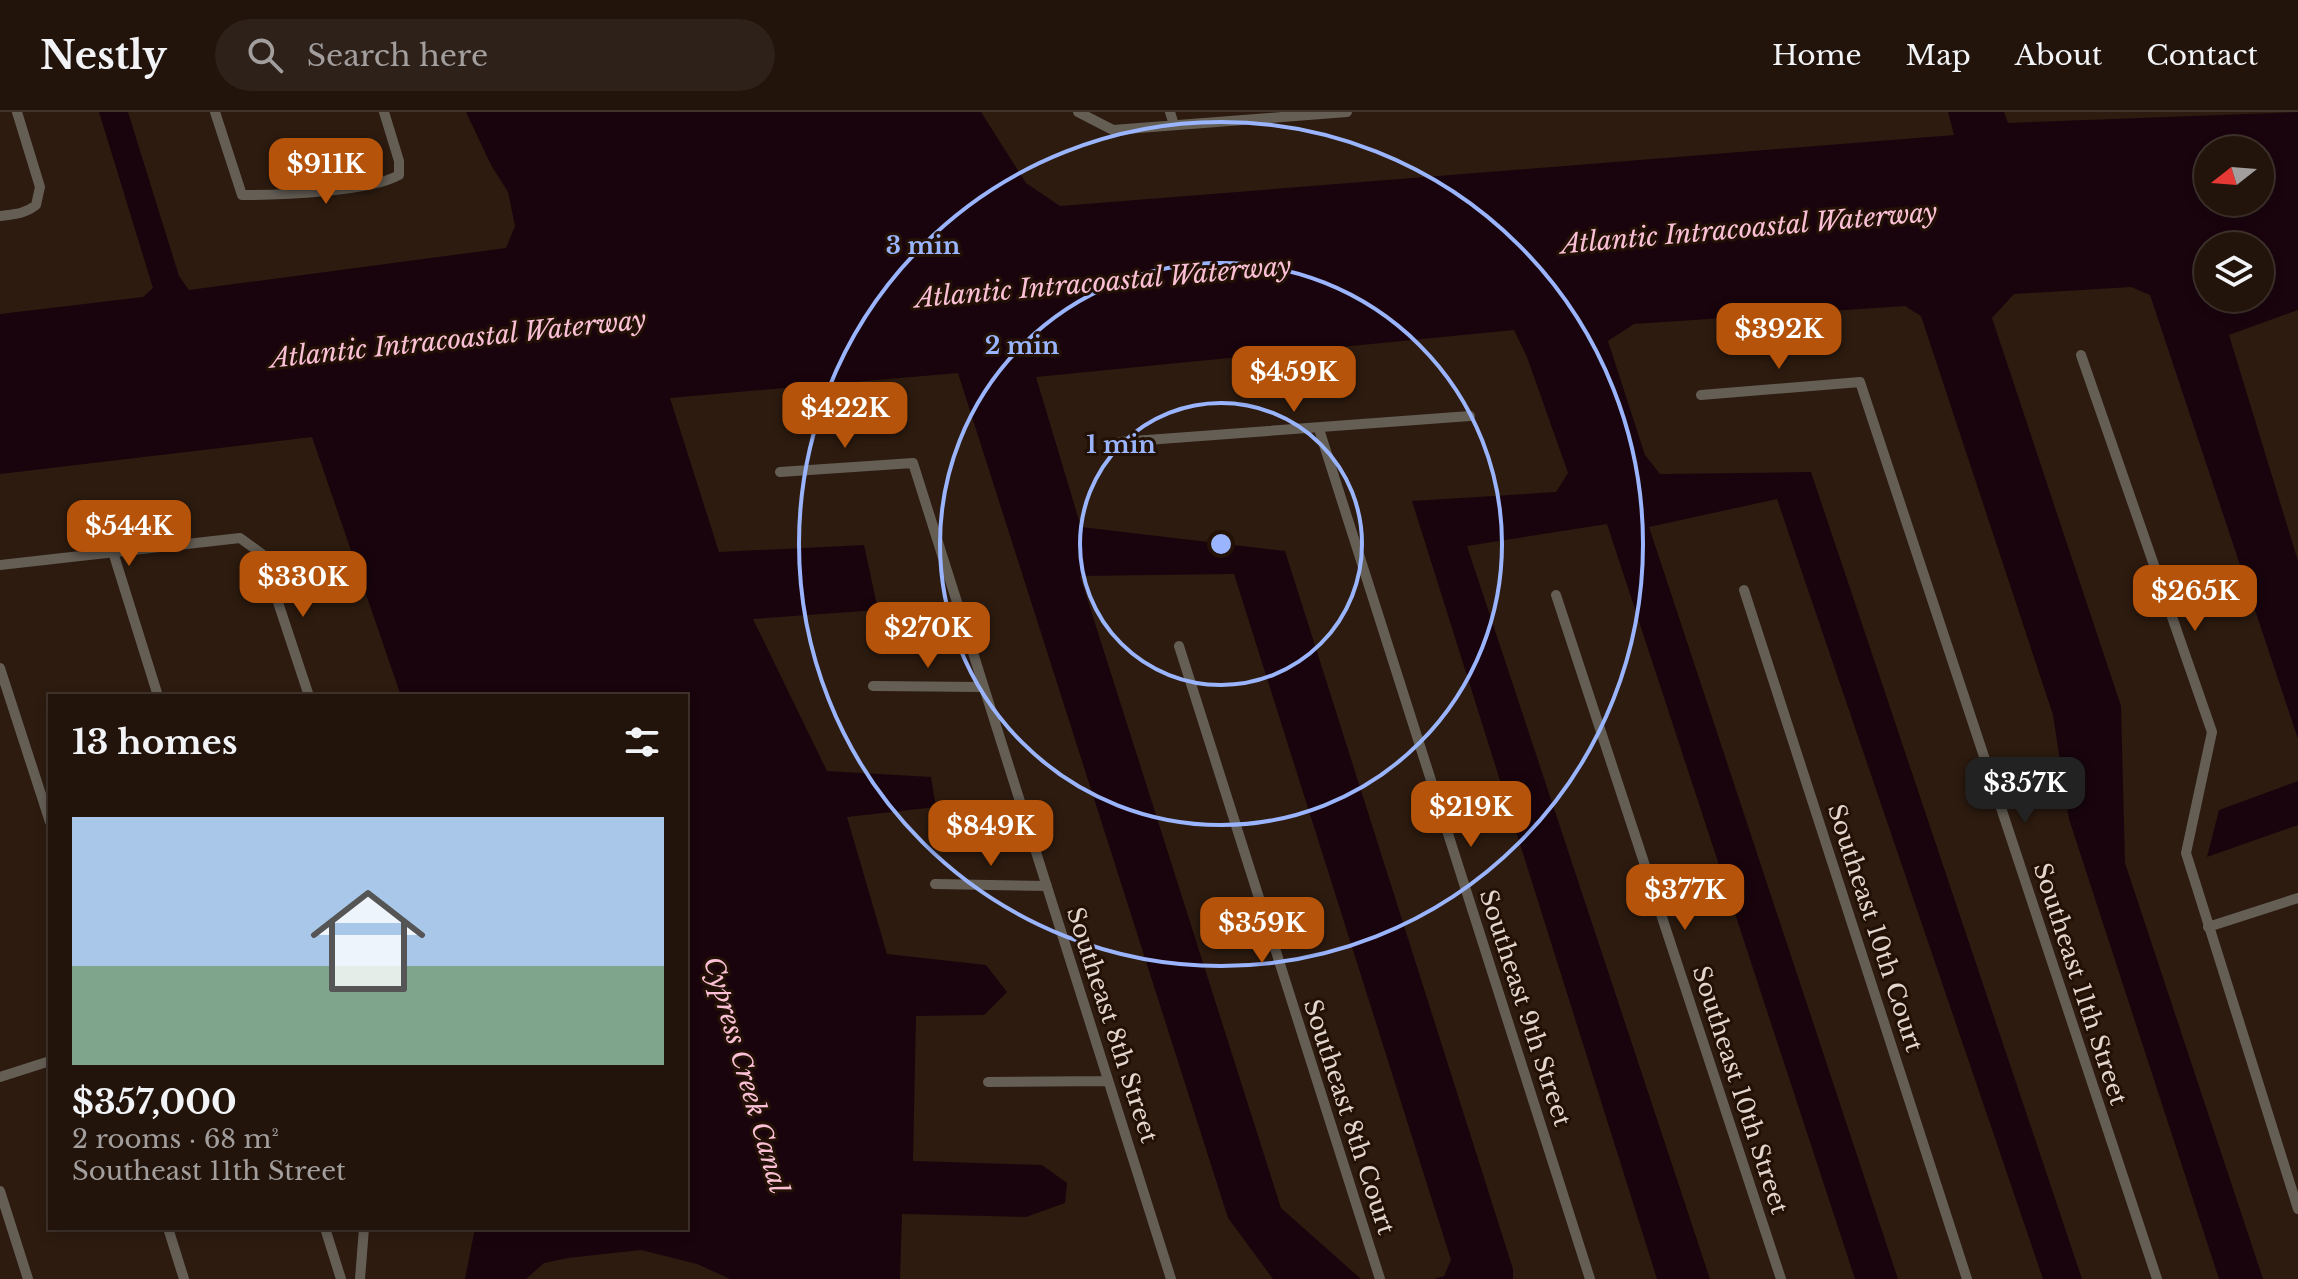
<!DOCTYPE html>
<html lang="en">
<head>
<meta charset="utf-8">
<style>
	:root { --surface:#22140b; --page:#2e2119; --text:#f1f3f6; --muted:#a29e9d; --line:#3f332c; --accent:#b45309 }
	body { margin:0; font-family:"Libre Baskerville",serif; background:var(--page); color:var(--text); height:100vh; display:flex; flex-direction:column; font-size:30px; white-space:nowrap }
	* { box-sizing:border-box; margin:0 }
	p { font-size:26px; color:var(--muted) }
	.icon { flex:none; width:44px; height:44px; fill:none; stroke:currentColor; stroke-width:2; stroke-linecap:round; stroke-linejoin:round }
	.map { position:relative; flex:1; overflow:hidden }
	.side { position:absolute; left:48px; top:582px; width:640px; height:536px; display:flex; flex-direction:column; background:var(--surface); border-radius:0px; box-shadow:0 4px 12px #0003,0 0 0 2px var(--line) }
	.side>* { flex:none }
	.needle { width:52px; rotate:253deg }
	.controls { position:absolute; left:2194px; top:24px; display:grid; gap:16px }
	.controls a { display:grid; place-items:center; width:80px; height:80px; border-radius:50%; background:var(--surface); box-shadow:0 4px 12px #0003,0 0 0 2px var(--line); font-size:40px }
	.price { position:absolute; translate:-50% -68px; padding:0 18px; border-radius:16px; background:var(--accent); color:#fff; font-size:26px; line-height:52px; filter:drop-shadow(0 2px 4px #0008) }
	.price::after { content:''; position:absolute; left:50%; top:48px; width:24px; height:18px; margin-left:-12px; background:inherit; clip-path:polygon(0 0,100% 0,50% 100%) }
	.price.selected { background:#222; color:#fff }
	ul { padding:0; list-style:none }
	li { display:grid; align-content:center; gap:16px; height:424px; padding:0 24px }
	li+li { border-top:2px solid var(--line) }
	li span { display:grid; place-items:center; height:248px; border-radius:0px; color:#555 }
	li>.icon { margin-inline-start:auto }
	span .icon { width:144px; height:144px; fill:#fffc; stroke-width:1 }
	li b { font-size:34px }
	h2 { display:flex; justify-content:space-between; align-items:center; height:96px; padding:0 24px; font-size:34px }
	header { display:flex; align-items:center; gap:48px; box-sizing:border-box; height:112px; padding:0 40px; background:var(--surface); border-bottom:2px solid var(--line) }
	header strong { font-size:38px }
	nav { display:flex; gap:44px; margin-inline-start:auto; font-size:28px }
	.search { width:560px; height:72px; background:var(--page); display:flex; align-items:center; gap:20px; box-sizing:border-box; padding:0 28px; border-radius:44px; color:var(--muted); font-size:30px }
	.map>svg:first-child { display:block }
	.water { fill:#19040d; fill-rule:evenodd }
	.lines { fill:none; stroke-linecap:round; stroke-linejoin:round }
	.minor { stroke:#645e55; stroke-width:10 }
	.ring { fill:none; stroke:#9ab5fd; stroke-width:4 }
	.labels { text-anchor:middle; stroke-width:6; stroke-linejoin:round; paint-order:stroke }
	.street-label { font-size:24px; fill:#e3d6ce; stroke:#231106 }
	.water-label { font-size:26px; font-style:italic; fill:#fbc0d6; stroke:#231106 }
	.centre { fill:#9ab5fd; stroke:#231106; stroke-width:4 }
	.ring-label { font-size:24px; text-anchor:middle; font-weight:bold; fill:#9ab5fd; stroke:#231106; stroke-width:6; stroke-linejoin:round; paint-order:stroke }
</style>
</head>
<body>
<header>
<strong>Nestly</strong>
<div class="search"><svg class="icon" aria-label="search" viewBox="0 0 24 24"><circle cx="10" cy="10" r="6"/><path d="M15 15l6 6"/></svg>Search here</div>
<nav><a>Home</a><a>Map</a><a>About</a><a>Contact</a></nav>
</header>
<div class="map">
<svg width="2298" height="1167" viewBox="0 0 2298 1167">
	<rect width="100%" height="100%" fill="#2d1b0f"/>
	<!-- water -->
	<path class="water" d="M 99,0 L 128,0 L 179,164 L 189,178 L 506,136 L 515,114 L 508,80 L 491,53 L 466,0 L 981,0 L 1026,71 L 1060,94 L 1954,23 L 1948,0 L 2004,0 L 2008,11 L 2298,0 L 2298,198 L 2229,223 L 2298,449 L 2298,627 L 2150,183 L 2131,175 L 2014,182 L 1992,206 L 2121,594 L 2125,751 L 2263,1167 L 2219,1167 L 2069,707 L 2053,603 L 1921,204 L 1905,194 L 1634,212 L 1608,229 L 1645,343 L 1660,362 L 1811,360 L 2082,1167 L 2043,1167 L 1777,387 L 1649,415 L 1898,1167 L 1855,1167 L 1607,412 L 1467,434 L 1710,1167 L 1657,1167 L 1412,389 L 1556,380 L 1568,361 L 1527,245 L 1514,218 L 1036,265 L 1081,415 L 1285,439 L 1513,1157 L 1513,1167 L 1434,1167 L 1444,1164 L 1451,1148 L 1234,462 L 1080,464 L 1281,1096 L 1361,1167 L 1273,1167 L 1228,1106 L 958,261 L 670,286 L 719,440 L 864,433 L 878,498 L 753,507 L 827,659 L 931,665 L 936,695 L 847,705 L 887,842 L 986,853 L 1007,880 L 984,903 L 916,904 L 913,1049 L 1042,1053 L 1067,1071 L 1065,1091 L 1026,1105 L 902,1102 L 900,1167 L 730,1167 L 697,1152 L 641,1138 L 568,1146 L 544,1151 L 526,1167 L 465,1167 L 475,1116 L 686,1116 L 686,584 L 401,584 L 312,325 L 0,362 L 0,202 L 143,185 L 153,176 ZM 2208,38 L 2260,38 L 2260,90 L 2208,90 ZM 2260,134 L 2260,186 L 2208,186 L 2208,134 Z
		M 2298,669 L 2298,713 L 2207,745 L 2219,698 Z"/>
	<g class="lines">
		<!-- minor -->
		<path class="minor" d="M 215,0 L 242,83 C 279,83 369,80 399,63 L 399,49 L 384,0
			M 1078,0 L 1113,18 L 1347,0
			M 1170,0 L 1174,13
			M 0,104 C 14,102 25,102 36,93 L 40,75 L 17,0
			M 2081,243 L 2212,620 L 2186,741 L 2298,1097
			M 1701,283 L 1860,270 L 2157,1167
			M 1319,317 L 1590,1167
			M 1120,330 L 1470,304
			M 780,360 L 913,351 L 1171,1167
			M 113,440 L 158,584
			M 0,453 L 240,426 L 262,442 L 309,584
			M 1744,478 L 1967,1167
			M 1556,483 L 1781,1167
			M 1179,534 L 1380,1167
			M 0,556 L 50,710
			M 873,574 L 982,575
			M 935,772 L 1047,774
			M 2208,815 L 2298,786
			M 0,965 L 50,949
			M 988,970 L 1108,969
			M 0,1079 L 28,1167
			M 168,1116 L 184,1167
			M 325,1116 L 341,1167
			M 360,1167 L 364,1116"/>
	</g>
	<!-- distance rings -->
	<g class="ring">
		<circle cx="1221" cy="432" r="141"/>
		<circle cx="1221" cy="432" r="281"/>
		<circle cx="1221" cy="432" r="422"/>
	</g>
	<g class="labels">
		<!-- street labels -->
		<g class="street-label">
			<text transform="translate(1875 816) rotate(72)" y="8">Southeast 10th Court</text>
			<text transform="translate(2080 872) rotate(72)" y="8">Southeast 11th Street</text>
			<text transform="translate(1525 896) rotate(72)" y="8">Southeast 9th Street</text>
			<text transform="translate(1112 913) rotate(72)" y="8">Southeast 8th Street</text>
			<text transform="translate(1740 978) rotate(72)" y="8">Southeast 10th Street</text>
			<text transform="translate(1349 1005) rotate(72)" y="8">Southeast 8th Court</text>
		</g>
		<!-- water labels -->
		<g class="water-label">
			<text transform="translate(1749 116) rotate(-5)" y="9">Atlantic Intracoastal Waterway</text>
			<text transform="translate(1103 170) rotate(-5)" y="9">Atlantic Intracoastal Waterway</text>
			<text transform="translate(458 227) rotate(-6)" y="9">Atlantic Intracoastal Waterway</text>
			<text transform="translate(746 963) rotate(74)" y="9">Cypress Creek Canal</text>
		</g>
	</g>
	<circle cx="1221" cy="432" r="12" class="centre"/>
	<g class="ring-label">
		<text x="923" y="142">3 min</text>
		<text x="1022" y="242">2 min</text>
		<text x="1121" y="341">1 min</text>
	</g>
</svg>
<div class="controls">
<a><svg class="needle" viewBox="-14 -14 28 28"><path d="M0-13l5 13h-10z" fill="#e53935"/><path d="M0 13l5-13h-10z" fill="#a29e9d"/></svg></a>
<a><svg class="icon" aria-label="layers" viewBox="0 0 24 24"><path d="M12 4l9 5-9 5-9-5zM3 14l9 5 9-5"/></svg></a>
</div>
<b class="price" style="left:326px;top:94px">$911K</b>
<b class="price" style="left:1779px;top:259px">$392K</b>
<b class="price" style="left:1294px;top:302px">$459K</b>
<b class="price" style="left:845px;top:338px">$422K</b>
<b class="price" style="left:129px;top:456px">$544K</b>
<b class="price" style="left:303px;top:507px">$330K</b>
<b class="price" style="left:2195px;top:521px">$265K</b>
<b class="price" style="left:928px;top:558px">$270K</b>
<b class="price selected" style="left:2025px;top:713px">$357K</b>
<b class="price" style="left:1471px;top:737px">$219K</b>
<b class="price" style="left:991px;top:756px">$849K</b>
<b class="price" style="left:1685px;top:820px">$377K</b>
<b class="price" style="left:1262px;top:853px">$359K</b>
<section class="side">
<h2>13 homes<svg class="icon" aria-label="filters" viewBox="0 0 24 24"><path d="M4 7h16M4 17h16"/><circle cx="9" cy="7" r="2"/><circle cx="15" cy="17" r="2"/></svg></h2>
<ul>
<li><span style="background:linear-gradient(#a9c7e8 60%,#7fa58c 0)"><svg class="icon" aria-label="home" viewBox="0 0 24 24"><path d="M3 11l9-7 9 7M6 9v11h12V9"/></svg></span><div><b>$357,000</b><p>2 rooms · 68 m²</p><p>Southeast 11th Street</p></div></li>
</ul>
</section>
</div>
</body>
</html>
